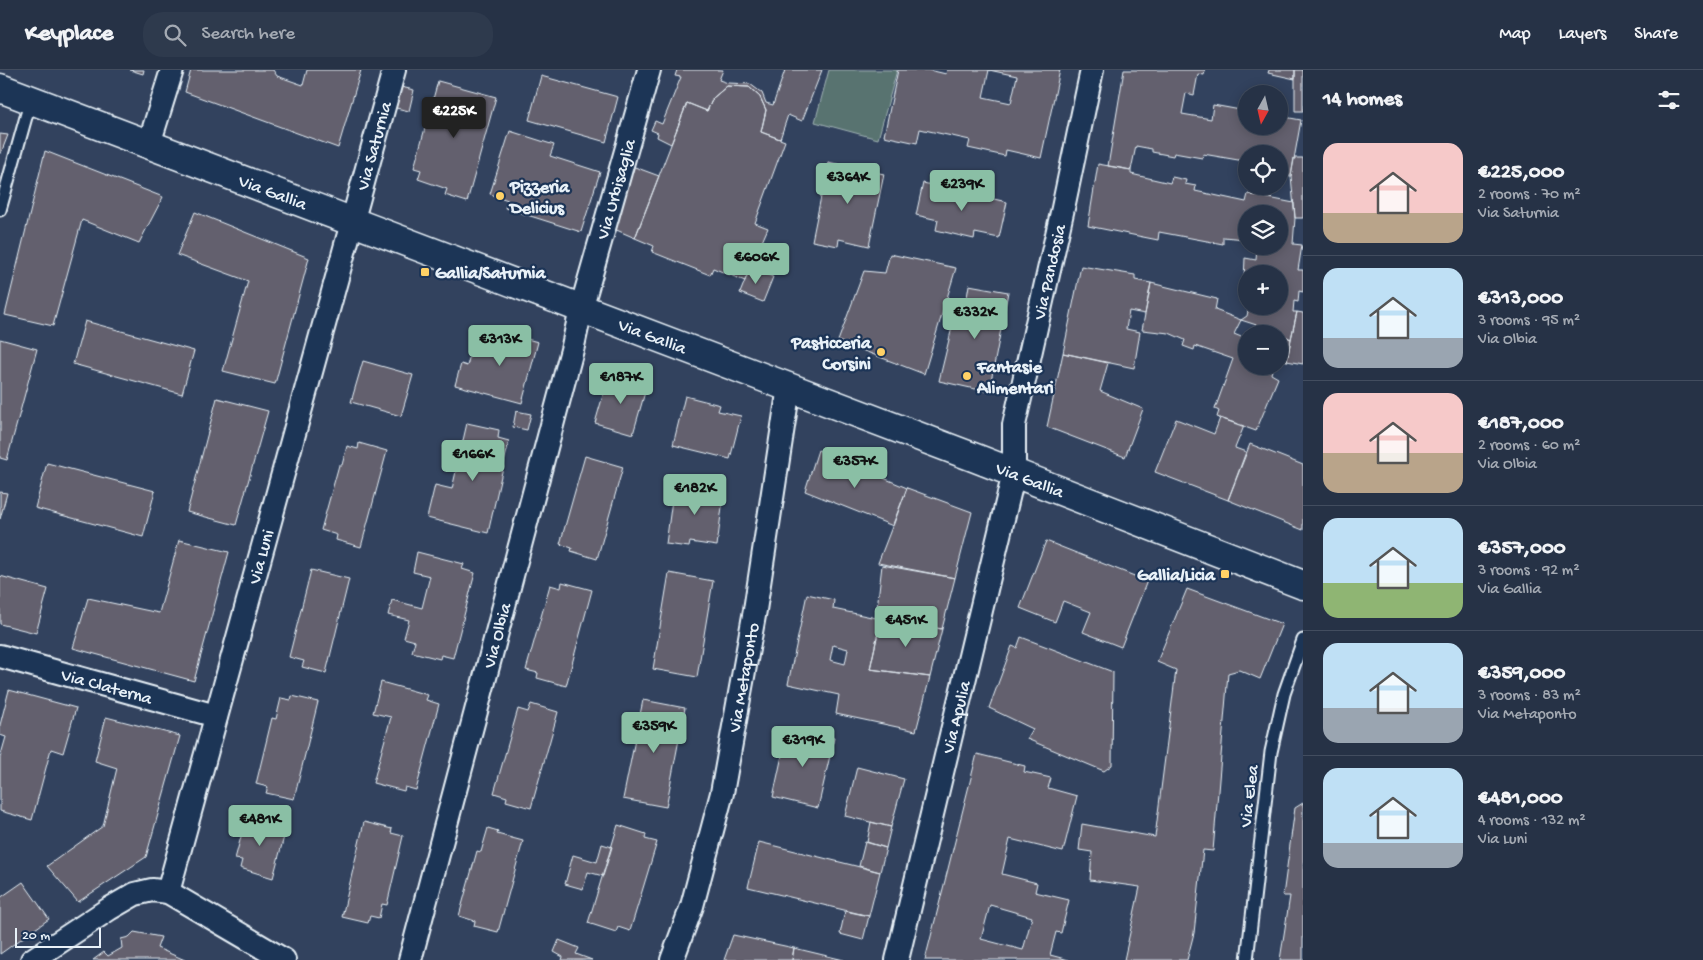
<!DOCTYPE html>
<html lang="en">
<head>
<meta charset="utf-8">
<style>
	:root { --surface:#263246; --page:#2e3a4d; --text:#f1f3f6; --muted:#a4aab3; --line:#424d5f; --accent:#8abfa5 }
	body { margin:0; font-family:"Gochi Hand",sans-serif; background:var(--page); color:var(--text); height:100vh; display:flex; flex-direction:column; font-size:19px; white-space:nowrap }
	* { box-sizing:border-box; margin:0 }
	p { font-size:16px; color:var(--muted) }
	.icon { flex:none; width:28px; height:28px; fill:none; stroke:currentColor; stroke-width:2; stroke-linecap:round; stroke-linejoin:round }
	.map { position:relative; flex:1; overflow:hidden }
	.details { display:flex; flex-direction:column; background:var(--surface); width:400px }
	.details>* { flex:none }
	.needle { width:32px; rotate:188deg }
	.buttons { position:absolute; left:1238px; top:15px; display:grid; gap:10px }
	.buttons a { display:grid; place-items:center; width:50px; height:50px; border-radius:50%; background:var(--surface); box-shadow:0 2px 12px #0003,0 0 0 1px var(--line); font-size:25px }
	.scale { position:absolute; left:15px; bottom:12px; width:86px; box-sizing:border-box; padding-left:5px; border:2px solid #e8f1f8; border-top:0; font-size:14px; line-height:18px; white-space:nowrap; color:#e8f1f8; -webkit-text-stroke:4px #1d3557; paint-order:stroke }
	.price { position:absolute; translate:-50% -42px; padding:0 11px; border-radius:5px; background:var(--accent); color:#111; font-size:16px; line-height:32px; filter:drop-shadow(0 1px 2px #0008) }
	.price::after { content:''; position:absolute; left:50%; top:30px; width:15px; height:11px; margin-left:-8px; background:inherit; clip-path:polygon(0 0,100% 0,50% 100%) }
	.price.selected { background:#222; color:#fff }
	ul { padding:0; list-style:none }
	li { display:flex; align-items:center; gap:15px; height:125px; padding:0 20px }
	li+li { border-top:1px solid var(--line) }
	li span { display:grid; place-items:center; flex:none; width:140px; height:100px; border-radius:15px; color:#555 }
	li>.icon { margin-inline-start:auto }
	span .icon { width:60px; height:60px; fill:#fffc; stroke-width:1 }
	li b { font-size:21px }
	h2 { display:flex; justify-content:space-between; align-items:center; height:60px; padding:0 20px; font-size:21px }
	header { display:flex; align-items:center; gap:30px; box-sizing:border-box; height:70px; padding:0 25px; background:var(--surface); border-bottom:1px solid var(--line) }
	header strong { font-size:24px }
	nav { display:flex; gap:28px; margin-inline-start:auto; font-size:18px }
	.search { width:350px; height:45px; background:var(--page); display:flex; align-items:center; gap:12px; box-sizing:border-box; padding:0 18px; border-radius:20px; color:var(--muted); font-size:19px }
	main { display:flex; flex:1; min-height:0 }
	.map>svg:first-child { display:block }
	.green { fill:#587370; stroke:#a0b2b4 }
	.building { fill:#64616e; stroke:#e8f1f8; fill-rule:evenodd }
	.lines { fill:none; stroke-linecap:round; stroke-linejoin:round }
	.service-casing { stroke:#e8f1f8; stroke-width:15 }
	.minor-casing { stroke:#e8f1f8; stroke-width:26 }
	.secondary-casing { stroke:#e8f1f8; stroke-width:31 }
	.service { stroke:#1d3557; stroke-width:11 }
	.minor { stroke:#1d3557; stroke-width:22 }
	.secondary { stroke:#1d3557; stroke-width:28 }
	.poi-dot { fill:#ffd166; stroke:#1d3557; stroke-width:2 }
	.labels { text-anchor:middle; stroke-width:4.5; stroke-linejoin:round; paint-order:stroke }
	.street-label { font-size:18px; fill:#e8f1f8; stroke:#1d3557 }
	.poi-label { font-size:18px; font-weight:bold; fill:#e8f1f8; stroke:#1d3557; text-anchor:start }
</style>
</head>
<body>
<header>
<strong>Keyplace</strong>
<div class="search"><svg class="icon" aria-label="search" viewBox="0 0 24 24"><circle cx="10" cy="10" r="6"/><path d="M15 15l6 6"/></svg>Search here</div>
<nav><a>Map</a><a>Layers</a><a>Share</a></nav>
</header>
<main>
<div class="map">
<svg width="1303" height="890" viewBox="0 0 1303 890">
	<rect width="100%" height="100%" fill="#32425e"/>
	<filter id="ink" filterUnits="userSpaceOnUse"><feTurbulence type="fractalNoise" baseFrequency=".02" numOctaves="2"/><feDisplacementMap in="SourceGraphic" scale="10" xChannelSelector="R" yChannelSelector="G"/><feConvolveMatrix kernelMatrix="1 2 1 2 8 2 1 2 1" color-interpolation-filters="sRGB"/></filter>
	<g filter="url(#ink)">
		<!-- green -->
		<path class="green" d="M 829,0 L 897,0 L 878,69 L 815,52 Z"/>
		<!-- building -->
		<path class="building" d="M 130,0 L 144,0 L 143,4 Z
			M 191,0 L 273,0 L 277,6 L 303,15 L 307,0 L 361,0 L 338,78 L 185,22 Z
			M 677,0 L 723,0 L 719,10 L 728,13 L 750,14 L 762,23 L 766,33 L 773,35 L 785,0 L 822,0 L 802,51 L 788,45 L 780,69 L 761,62 L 766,40 L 760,27 L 749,17 L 727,16 L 713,28 L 707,41 L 687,33 L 671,74 L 657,67 L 658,63 L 651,60 L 655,51 L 662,54 L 681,7 L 675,6 Z
			M 898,0 L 929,0 L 946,4 L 947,0 L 1060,0 L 1041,88 L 1006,80 L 1005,86 L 968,78 L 970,70 L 920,59 L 917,73 L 884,66 ZM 989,0 L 1017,6 L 1011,33 L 983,27 Z
			M 1124,0 L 1205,0 L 1204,5 L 1198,4 L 1194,25 L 1186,23 L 1182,44 L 1211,49 L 1213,35 L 1246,41 L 1246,56 L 1279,56 L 1279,46 L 1301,50 L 1291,106 L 1279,104 L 1279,84 L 1246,84 L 1246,96 L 1244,95 L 1244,91 L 1203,84 L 1202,88 L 1174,83 L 1173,86 L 1152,82 L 1152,79 L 1136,76 L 1131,100 L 1108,96 Z
			M 1269,0 L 1295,0 L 1295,9 L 1268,3 Z
			M 1295,0 L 1303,0 L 1303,41 L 1295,41 Z
			M 541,6 L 618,27 L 606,72 L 529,50 Z
			M 438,11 L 496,27 L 467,132 L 445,125 L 447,119 L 418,109 L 421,100 L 414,98 Z
			M 727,16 L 749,17 L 760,27 L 766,40 L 761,62 L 785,71 L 755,153 L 768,158 L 758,181 L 762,185 L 762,189 L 761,194 L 757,196 L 751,195 L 745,211 L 713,198 L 710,205 L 652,182 L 654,176 L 635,168 L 687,33 L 707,41 L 713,28 Z
			M 401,17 L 414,20 L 409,41 L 396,38 Z
			M 510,61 L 554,75 L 550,86 L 600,102 L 581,162 L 505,138 L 508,130 L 490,124 Z
			M 0,64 L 8,65 L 1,83 L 0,83 Z
			M 45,81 L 163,127 L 139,173 L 82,150 L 53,256 L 5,245 Z
			M 1294,88 L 1303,88 L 1303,148 L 1295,148 L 1291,106 Z
			M 828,92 L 884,104 L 869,176 L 839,169 L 838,176 L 812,171 Z
			M 1098,94 L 1131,100 L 1131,104 L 1170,113 L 1172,107 L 1186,110 L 1185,114 L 1196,116 L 1195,121 L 1246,132 L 1248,124 L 1294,133 L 1295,148 L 1293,174 L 1302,175 L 1298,200 L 1303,200 L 1303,222 L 1299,221 L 1298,232 L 1294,231 L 1293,242 L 1297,242 L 1291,269 L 1272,260 L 1241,250 L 1247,246 L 1249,236 L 1279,236 L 1279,204 L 1246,204 L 1246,232 L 1243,232 L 1245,188 L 1256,190 L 1257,176 L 1279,176 L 1279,144 L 1246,144 L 1246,169 L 1223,167 L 1223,174 L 1159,162 L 1158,170 L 1088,156 Z
			M 632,96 L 659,106 L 635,168 L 612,158 Z
			M 923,113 L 1007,132 L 999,168 L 975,163 L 974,169 L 936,160 L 938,150 L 916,145 Z
			M 1254,116 L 1273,116 L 1271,128 L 1252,125 Z
			M 195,142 L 309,188 L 275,314 L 223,301 L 248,211 L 177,185 Z
			M 890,184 L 956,198 L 924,304 L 838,271 L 864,201 L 885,203 Z
			M 1081,196 L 1135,205 L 1135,210 L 1151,213 L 1145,244 L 1129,241 L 1126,259 L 1140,262 L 1134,298 L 1063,283 Z
			M 750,198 L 773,207 L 763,232 L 740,223 Z
			M 1151,213 L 1217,229 L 1215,240 L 1241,250 L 1234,264 L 1246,269 L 1246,296 L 1273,296 L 1271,304 L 1278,308 L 1256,361 L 1217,347 L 1219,341 L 1215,339 L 1233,289 L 1195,276 L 1194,280 L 1183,276 L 1185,270 L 1169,263 L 1142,260 Z
			M 969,215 L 1008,222 L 989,322 L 939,311 L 954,249 L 963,252 Z
			M 1297,242 L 1303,243 L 1303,294 L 1287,291 L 1291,269 Z
			M 85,251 L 194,281 L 182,324 L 73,294 Z
			M 493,260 L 538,272 L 522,333 L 455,315 L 461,294 L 467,296 L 472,277 L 487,281 Z
			M 1272,260 L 1291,269 L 1287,291 L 1279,289 L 1279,264 L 1270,264 Z
			M 0,269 L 37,279 L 7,390 L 0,388 Z
			M 1063,283 L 1108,293 L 1100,321 L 1143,339 L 1125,387 L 1047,357 Z
			M 363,291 L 413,305 L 401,346 L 351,332 Z
			M 621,307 L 647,315 L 633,364 L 595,353 L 608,308 L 619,312 Z
			M 685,326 L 720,335 L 718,341 L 741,346 L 730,389 L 673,375 Z
			M 217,328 L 268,341 L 236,455 L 187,442 Z
			M 516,341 L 531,344 L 527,360 L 513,357 Z
			M 1220,348 L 1244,356 L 1235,378 L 1246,382 L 1228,430 L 1155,402 L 1176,349 L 1214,364 Z
			M 467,353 L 499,360 L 498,368 L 509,371 L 488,463 L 427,448 L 435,415 L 452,419 Z
			M 359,373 L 387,381 L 361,477 L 336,470 L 337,465 L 321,460 L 339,395 L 342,395 L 347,376 L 358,379 Z
			M 1250,374 L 1303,395 L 1303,460 L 1228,430 Z
			M 818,380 L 907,418 L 893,456 L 805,421 Z
			M 585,386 L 623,397 L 597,489 L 571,481 L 572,478 L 560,474 Z
			M 47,393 L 155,421 L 143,467 L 35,438 Z
			M 674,415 L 724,421 L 717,476 L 690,472 L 689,477 L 666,474 Z
			M 907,418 L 972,442 L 955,508 L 878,493 Z
			M 0,422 L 7,423 L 0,449 Z
			M 179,470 L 229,482 L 194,611 L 73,578 L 88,528 L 159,543 Z
			M 1046,471 L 1147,511 L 1121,577 L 1083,562 L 1091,542 L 1063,531 L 1055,552 L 1020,538 Z
			M 417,482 L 464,494 L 462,499 L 475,503 L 453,588 L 441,585 L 440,589 L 412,582 L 415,571 L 404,568 L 409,550 L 388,545 L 392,530 L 422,538 L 430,506 L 413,502 Z
			M 882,495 L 955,508 L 942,559 L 876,547 Z
			M 311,500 L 349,509 L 326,603 L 302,597 L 304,591 L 289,587 Z
			M 669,503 L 713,511 L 697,607 L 653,599 Z
			M 0,506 L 48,519 L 36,563 L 0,554 Z
			M 562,512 L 592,520 L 566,616 L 537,608 L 538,603 L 526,600 L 550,515 L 561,518 Z
			M 1187,519 L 1282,554 L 1260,609 L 1239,600 L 1228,603 L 1213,781 L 1203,780 L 1194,863 L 1187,890 L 1124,890 L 1140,817 L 1090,810 L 1092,782 L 1079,780 L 1082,754 L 1155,767 L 1176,600 L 1157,592 Z
			M 807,524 L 834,530 L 833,539 L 881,549 L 870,599 L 930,607 L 916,661 L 836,644 L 839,625 L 788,614 ZM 833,575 L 848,579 L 845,594 L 830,590 Z
			M 881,549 L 942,559 L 930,607 L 870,599 Z
			M 1021,567 L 1113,602 L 1112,695 L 1104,701 L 1027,669 L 1033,659 L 989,638 L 1012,576 L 1017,578 Z
			M 381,612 L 428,625 L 426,630 L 439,634 L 416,720 L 405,717 L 404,721 L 373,713 L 391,647 L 373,643 Z
			M 9,620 L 76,638 L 63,683 L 51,679 L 32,750 L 0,741 L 0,688 L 6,667 L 0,665 L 0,655 Z
			M 292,626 L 318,632 L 294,729 L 266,723 L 268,717 L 256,714 L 272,648 L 276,649 L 281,628 L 291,630 Z
			M 643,630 L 685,638 L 666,737 L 623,729 Z
			M 531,634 L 558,642 L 531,738 L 506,731 L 507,727 L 494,723 L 518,639 L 528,642 Z
			M 106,647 L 180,666 L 146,787 L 78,832 L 47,796 L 103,756 L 117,698 L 95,691 Z
			M 788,658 L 834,668 L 818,738 L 773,727 Z
			M 977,684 L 1025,696 L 1024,702 L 1051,708 L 1048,718 L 1077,726 L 1063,782 L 1010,769 L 1002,804 L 1037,813 L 1035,822 L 1069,830 L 1061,863 L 1056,862 L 1050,885 L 1069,890 L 925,890 ZM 990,835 L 1032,847 L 1023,880 L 981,869 Z
			M 857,697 L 904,709 L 891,757 L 845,746 Z
			M 1303,733 L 1303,890 L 1280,890 L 1290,826 L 1283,826 L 1295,738 Z
			M 246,748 L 286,759 L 273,808 L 240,798 L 242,790 L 235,789 Z
			M 364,752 L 392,759 L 391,763 L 403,766 L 387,835 L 382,834 L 379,848 L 370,846 L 368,853 L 342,847 Z
			M 871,752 L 891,757 L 886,778 L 867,772 Z
			M 618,755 L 646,764 L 645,769 L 657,772 L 630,861 L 618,857 L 616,862 L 588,853 Z
			M 488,758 L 498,761 L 497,764 L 523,771 L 498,862 L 474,856 L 475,851 L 459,846 L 477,781 L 481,782 Z
			M 759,772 L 880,802 L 869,846 L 748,817 Z
			M 865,772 L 886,778 L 880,802 L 859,796 Z
			M 602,774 L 612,777 L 603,806 L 588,802 L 583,819 L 565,814 L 573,785 L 597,792 Z
			M 23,812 L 49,849 L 0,884 L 0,828 Z
			M 845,841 L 869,846 L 863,870 L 840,864 Z
			M 134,862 L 161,867 L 157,878 L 185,890 L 93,890 L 104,882 L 108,886 L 122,878 L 121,869 L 129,867 Z
			M 733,865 L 794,878 L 792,890 L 724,890 Z
			M 559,870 L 579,878 L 576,884 L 592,890 L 562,890 L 563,887 L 554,882 Z
			M 794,878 L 844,890 L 792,890 Z"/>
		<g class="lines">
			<!-- service casing -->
			<g class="service-casing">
				<path id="service" d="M 0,140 L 31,29
					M 1247,890 L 1271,682 L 1284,624 L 1303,570"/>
			</g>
			<!-- minor casing -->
			<g class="minor-casing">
				<g id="minor">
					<path d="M 149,74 L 172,0"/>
					<path id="s1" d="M 0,586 L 216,646"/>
					<path id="s2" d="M 168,822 L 394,0"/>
					<path d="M 32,890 L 109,839 L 135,824 L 152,820 L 168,822 L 284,890"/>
					<path id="s3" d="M 410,890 L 573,276 L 581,239 L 649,0"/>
					<path id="s4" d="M 672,890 L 692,836 L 722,723 L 755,540 L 789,317"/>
					<path id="s5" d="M 897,890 L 1014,403 L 1014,355 L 1063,138 L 1092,0"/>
				</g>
			</g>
			<!-- secondary casing -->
			<g class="secondary-casing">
				<g id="secondary">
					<path id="s6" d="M 0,18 L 973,387 L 1303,515"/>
				</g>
			</g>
			<!-- service -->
			<use href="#service" class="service"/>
			<!-- minor -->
			<use href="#minor" class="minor"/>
			<!-- secondary -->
			<use href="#secondary" class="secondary"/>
		</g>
	</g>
	<!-- markers -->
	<g class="poi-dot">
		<circle cx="500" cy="126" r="5"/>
		<rect x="420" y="197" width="10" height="10" rx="2.5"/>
		<circle cx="881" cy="282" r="5"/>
		<circle cx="967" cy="306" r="5"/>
		<rect x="1220" y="499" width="10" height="10" rx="2.5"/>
	</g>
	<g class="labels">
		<!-- street labels -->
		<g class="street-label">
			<text dy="6" stroke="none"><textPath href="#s2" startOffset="774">Via Saturnia</textPath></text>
			<text dy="6" stroke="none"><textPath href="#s3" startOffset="798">Via Urbisaglia</textPath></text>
			<text dy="6" stroke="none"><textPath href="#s6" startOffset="292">Via Gallia</textPath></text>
			<text dy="6" stroke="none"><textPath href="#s5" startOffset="706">Via Pandosia</textPath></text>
			<text dy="6" stroke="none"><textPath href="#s6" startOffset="698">Via Gallia</textPath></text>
			<text dy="6" stroke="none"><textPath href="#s6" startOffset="1102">Via Gallia</textPath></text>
			<text dy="6" stroke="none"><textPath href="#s2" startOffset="348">Via Luni</textPath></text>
			<text dy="6" stroke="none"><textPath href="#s3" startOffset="336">Via Olbia</textPath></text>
			<text dy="6" stroke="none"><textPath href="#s4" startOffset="292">Via Metaponto</textPath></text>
			<text dy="6" stroke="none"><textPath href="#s1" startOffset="111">Via Claterna</textPath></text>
			<text dy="6" stroke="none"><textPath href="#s5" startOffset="250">Via Apulia</textPath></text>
			<text transform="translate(1248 726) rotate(-83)" y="6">Via Elea</text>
		</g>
		<!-- poi labels -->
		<g class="poi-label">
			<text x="510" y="122">Pizzeria<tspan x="510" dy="21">Delicius</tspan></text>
			<text x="435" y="208">Gallia/Saturnia</text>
			<text x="871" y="278" text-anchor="end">Pasticceria<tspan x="871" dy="21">Corsini</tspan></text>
			<text x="977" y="302">Fantasie<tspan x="977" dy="21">Alimentari</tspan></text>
			<text x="1215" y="510" text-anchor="end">Gallia/Licia</text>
		</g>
	</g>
</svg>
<div class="buttons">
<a><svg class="needle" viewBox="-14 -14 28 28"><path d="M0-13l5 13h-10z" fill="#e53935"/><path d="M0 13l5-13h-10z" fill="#a4aab3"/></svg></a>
<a><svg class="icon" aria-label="locate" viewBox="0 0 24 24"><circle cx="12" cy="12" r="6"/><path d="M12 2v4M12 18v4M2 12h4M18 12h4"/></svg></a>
<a><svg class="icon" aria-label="layers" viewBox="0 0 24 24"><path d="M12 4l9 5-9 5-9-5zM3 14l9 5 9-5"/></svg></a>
<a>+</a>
<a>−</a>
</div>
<div class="scale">20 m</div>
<b class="price selected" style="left:454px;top:69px">€225K</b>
<b class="price" style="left:848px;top:135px">€364K</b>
<b class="price" style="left:962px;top:142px">€239K</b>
<b class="price" style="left:756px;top:215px">€606K</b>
<b class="price" style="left:975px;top:270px">€332K</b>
<b class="price" style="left:500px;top:297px">€313K</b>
<b class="price" style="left:621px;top:335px">€187K</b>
<b class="price" style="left:473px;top:412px">€166K</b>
<b class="price" style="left:855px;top:419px">€357K</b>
<b class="price" style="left:695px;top:446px">€182K</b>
<b class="price" style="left:906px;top:578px">€451K</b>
<b class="price" style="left:654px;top:684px">€359K</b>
<b class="price" style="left:803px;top:698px">€319K</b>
<b class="price" style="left:260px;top:777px">€481K</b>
</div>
<section class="details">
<h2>14 homes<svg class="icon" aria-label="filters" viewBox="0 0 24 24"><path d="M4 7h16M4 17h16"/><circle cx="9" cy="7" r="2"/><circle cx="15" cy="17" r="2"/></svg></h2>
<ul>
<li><span style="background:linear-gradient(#f6c9c9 70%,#b9a48a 0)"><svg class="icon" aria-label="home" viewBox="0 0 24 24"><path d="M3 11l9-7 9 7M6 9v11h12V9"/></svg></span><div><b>€225,000</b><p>2 rooms · 70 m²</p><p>Via Saturnia</p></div></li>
<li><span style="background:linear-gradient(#bfe0f5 70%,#9aa5b1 0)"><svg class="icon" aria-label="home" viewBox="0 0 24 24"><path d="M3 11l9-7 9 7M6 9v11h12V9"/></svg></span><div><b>€313,000</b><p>3 rooms · 95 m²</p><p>Via Olbia</p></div></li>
<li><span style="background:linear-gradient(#f6c9c9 60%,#b9a48a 0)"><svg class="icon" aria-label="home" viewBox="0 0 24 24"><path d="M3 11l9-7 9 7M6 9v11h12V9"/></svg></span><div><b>€187,000</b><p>2 rooms · 60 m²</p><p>Via Olbia</p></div></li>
<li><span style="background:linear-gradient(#bfe0f5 65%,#8fb573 0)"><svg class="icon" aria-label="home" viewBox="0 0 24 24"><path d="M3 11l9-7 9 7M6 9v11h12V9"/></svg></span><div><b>€357,000</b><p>3 rooms · 92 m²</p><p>Via Gallia</p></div></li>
<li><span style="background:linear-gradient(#bfe0f5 65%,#9aa5b1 0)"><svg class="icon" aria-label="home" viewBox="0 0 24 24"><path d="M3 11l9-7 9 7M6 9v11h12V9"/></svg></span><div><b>€359,000</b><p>3 rooms · 83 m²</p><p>Via Metaponto</p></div></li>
<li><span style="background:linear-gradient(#bfe0f5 75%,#9aa5b1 0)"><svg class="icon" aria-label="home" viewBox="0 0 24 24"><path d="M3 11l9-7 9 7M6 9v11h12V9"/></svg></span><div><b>€481,000</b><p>4 rooms · 132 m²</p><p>Via Luni</p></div></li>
</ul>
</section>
</main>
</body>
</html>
